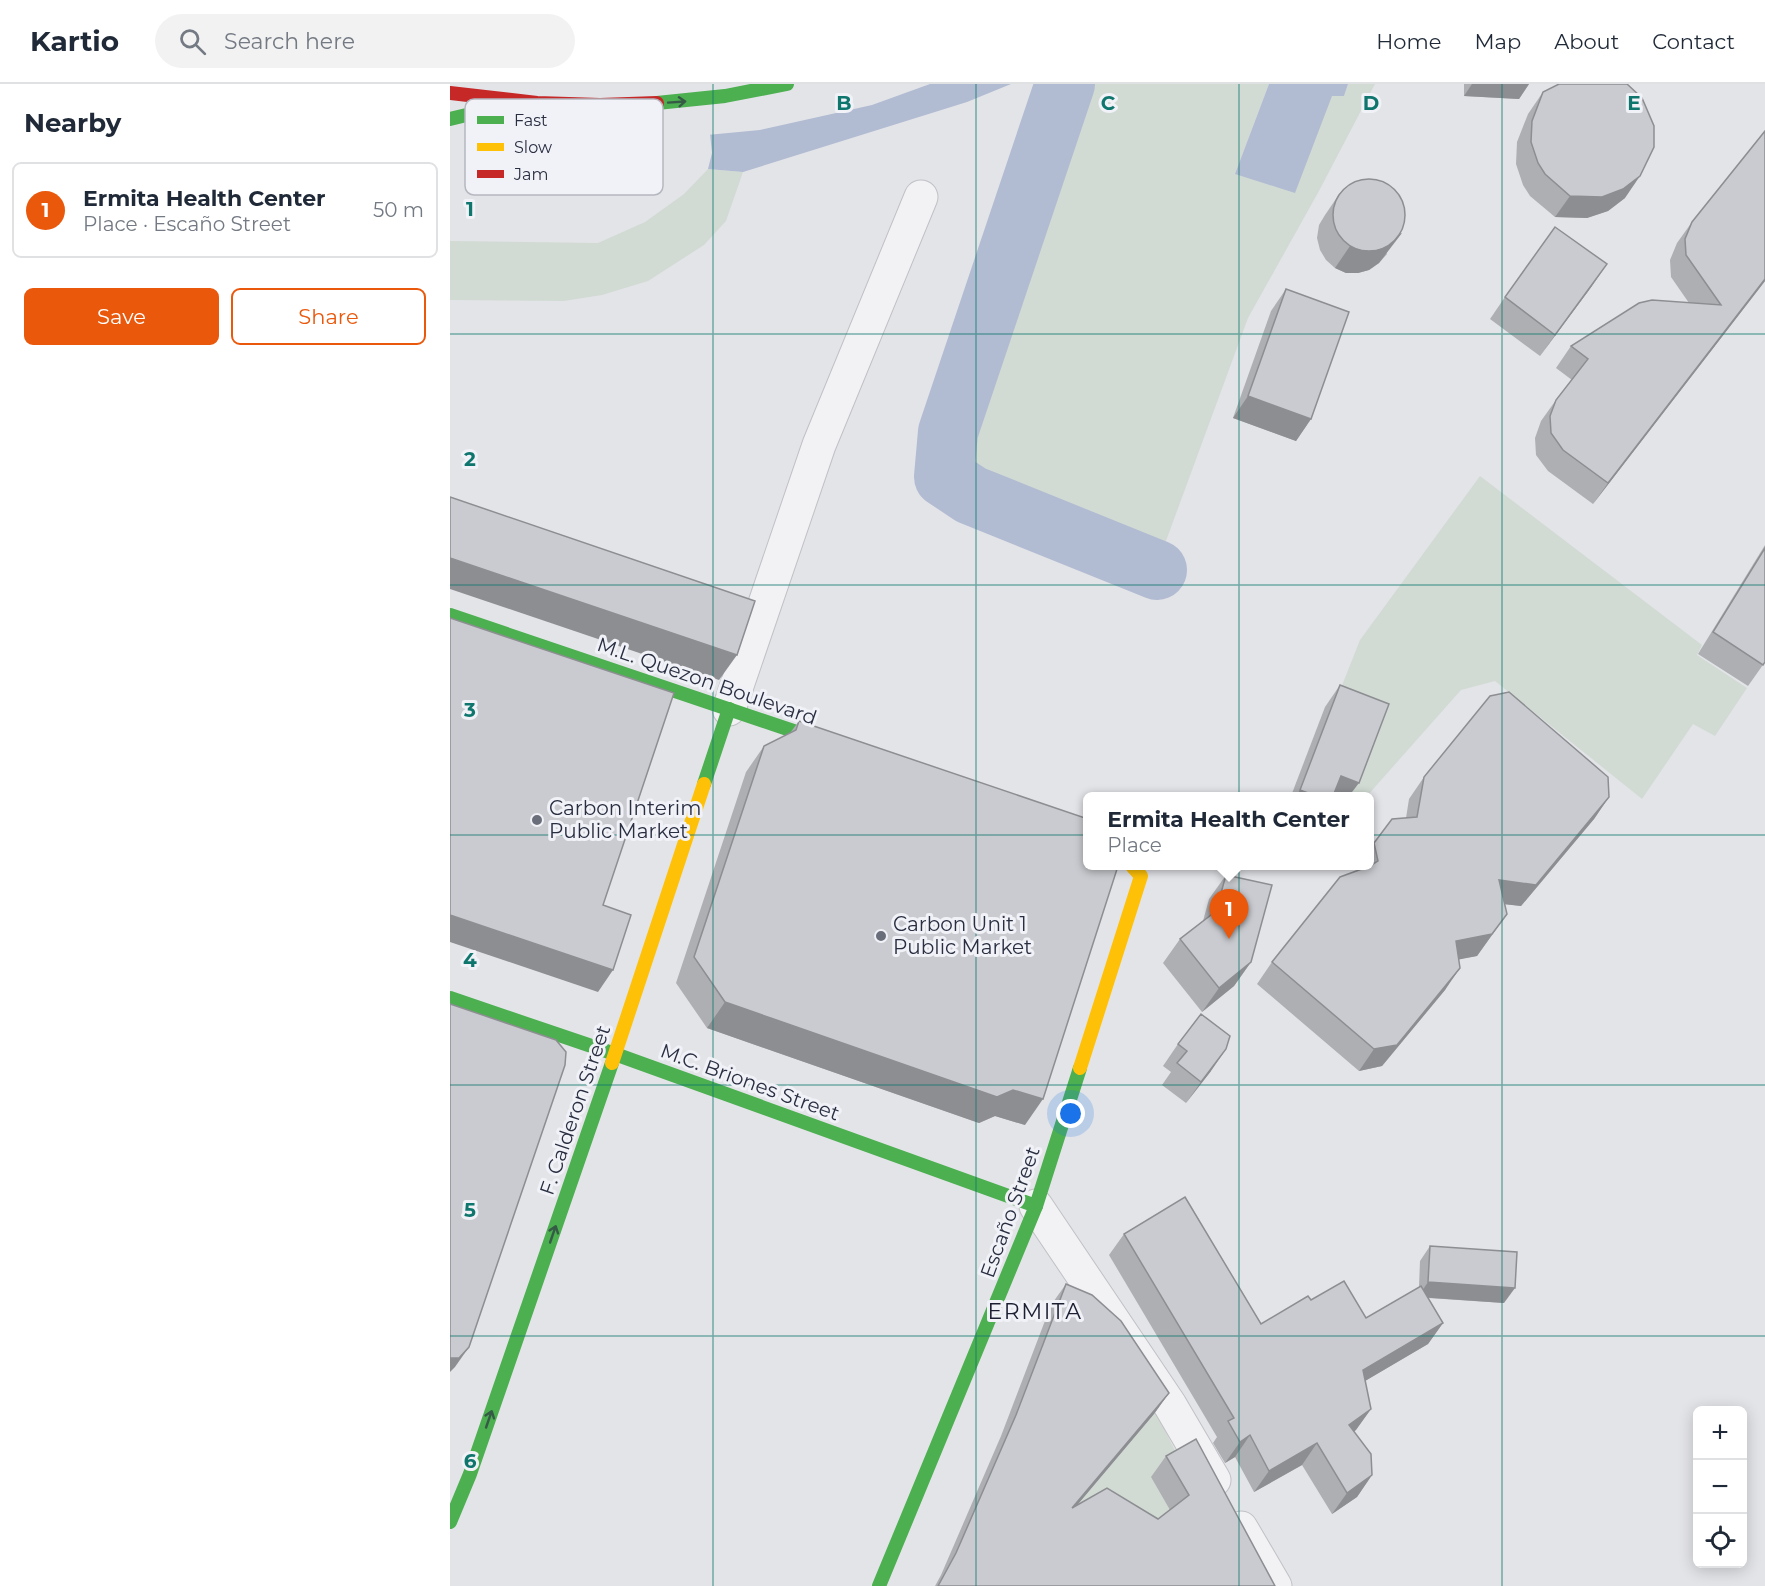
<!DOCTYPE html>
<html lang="en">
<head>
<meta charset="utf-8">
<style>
	:root { --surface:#fff; --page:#f2f2f3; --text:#1f2937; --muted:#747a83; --line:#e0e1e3; --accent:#ea580c }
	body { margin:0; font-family:Montserrat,sans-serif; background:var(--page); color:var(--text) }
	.controls { position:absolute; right:18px; bottom:18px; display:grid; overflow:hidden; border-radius:9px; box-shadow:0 3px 15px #0003 }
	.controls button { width:54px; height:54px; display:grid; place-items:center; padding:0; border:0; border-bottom:2px solid var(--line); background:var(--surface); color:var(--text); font:30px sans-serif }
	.you { position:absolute; left:621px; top:1030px; width:21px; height:21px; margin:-15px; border:4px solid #fff; border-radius:50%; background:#1a73e8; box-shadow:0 0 0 9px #1a73e833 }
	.badge { display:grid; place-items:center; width:39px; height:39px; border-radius:50%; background:var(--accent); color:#fff; font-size:20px; font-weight:700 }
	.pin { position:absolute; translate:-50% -50px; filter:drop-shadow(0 2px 3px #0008) }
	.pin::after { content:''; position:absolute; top:32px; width:21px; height:18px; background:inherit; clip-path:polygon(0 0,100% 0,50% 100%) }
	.popup { position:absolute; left:633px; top:708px; width:291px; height:78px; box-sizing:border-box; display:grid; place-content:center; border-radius:9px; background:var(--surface); filter:drop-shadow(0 2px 4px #0005); font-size:20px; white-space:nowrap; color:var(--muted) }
	.popup b { font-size:22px; color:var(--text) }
	.popup::after { content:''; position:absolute; left:50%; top:100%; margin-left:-12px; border:12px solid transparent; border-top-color:var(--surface) }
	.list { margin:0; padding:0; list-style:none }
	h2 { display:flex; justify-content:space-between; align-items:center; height:78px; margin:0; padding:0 24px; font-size:26px }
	h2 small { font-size:20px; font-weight:400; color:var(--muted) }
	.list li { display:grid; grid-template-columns:39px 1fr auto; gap:18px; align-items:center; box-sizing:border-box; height:96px; margin:0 12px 12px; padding:0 12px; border:2px solid var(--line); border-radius:9px }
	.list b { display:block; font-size:22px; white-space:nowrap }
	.list p { margin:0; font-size:20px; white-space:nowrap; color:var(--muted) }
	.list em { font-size:20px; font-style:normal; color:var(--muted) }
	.actions { display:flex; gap:12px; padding:18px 24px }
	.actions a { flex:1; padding:14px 0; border:2px solid var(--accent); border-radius:9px; text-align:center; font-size:21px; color:var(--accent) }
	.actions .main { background:var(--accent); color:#fff }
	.icon { flex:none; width:33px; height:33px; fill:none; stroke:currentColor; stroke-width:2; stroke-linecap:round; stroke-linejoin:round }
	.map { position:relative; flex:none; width:1315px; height:1502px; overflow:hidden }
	header { display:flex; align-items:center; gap:36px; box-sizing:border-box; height:84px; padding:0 30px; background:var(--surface); border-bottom:2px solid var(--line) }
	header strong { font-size:28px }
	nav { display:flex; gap:33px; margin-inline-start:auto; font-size:21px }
	.search { width:420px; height:54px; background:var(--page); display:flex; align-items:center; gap:15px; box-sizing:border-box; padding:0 21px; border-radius:33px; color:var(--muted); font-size:22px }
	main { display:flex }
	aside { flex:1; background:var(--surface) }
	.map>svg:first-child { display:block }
	.green { fill:#d1dbd3 }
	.water { fill:#b1bbd2 }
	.pier { fill:#e3e4e8 }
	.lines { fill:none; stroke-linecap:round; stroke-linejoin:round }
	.river { stroke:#b1bbd2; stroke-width:60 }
	.street-casing { stroke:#c0c1c5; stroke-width:35 }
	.street { stroke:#f2f2f5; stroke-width:33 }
	.fast { stroke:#4caf50; stroke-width:14 }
	.slow { stroke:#ffc107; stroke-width:14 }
	.jam { stroke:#c62828; stroke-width:14 }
	.wall { fill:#aeafb3 }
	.shaded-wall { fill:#8d8e92 }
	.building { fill:#cacbd0; stroke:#8d8e92; stroke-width:1.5 }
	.oneway { stroke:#355b46 }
	.grid { fill:none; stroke:#0f766e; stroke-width:1.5; stroke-opacity:0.55 }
	.poi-dot { fill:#6a6e7b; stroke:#f1f2f7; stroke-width:2 }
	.labels { text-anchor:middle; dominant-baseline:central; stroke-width:6; stroke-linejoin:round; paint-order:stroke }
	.street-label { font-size:20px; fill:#292e41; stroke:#f1f2f7 }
	.poi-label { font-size:20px; fill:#292e41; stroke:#f1f2f7; text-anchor:start }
	.quarter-label { font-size:22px; letter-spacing:1.5px; fill:#1c1f32; stroke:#f1f2f7 }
	.key { fill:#f1f2f7; stroke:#b5b7c0; stroke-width:1.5 }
	.key-label { font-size:16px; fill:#292e41 }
	.grid-label { font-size:20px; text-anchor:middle; font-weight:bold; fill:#0f766e; stroke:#f1f2f7; stroke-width:6; stroke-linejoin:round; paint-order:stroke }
</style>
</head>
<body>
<header>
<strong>Kartio</strong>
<div class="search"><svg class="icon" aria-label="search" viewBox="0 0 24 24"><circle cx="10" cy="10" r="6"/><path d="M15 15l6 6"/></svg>Search here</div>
<nav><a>Home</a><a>Map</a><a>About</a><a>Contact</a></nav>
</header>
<main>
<aside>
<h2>Nearby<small></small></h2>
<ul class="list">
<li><span class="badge">1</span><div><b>Ermita Health Center</b><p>Place · Escaño Street</p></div><em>50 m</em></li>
</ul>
<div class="actions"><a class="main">Save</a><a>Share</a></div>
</aside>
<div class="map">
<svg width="1315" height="1502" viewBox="0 0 1315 1502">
	<rect width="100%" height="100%" fill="#e3e4e8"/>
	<!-- green -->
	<g class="green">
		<polygon points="627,0 819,0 785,90 882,12 894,12 898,0 925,0 869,107 798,234 709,476 502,385"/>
		<polygon points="258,85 293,88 276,137 254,161 198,197 152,211 114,217 0,216 0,157 148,159 195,138 234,110"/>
		<polygon points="1030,392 1252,561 1247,571 1297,604 1265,652 1243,640 1192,715 1045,597 1011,606 917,712 901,712 929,645 883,624 910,556"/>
		<polygon points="706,1328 730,1377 724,1433 693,1456 629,1419"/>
	</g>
	<!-- water -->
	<g class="water">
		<polygon points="255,0 561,0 517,18 293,88 258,85 262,69"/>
		<polygon points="819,0 898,0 894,12 882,12 845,109 785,90"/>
	</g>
	<!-- pier -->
	<polygon class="pier" points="252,0 480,0 422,21 310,46 257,51"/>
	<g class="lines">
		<!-- river -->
		<polyline class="river" points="615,0 498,348 494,393 521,411 707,486"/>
		<defs>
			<g id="street">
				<polyline points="279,625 369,361 471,113"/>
				<polyline points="586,1122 720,1321 764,1396"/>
				<polyline points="791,1444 825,1502"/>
			</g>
		</defs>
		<!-- street casing -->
		<use href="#street" class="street-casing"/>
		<!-- street -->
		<use href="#street" class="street"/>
		<!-- fast -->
		<g class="fast">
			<polyline points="207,19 275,12 337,0"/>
			<polyline points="0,35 71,18"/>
			<polyline points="0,531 385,661"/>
			<polyline points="254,700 279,625"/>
			<polyline points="0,914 165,970 586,1122"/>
			<polyline points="0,1438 20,1390 162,979"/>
			<polyline points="429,1502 586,1122 630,984"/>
		</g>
		<!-- slow -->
		<g class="slow">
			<polyline points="162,979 254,700"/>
			<polyline points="630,984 691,792 682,782"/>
		</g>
		<!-- jam -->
		<polyline class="jam" points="0,9 87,19 150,21 207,19"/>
	</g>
	<!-- wall -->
	<g class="wall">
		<polygon points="1014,0 1079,0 1069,15 1014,12"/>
		<polygon points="1093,8 1175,114 1158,127 1137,134 1105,133 1080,112 1073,101 1066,80 1067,58 1078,30"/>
		<polygon points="1315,47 1315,197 1143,420 1098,387 1086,371 1085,354 1091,337 1106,316 1122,296 1106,284 1121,262 1239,219 1221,193 1220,176 1227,159 1242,138"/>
		<polygon points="890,109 937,170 929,179 919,186 908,189 896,189 885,184 876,176 870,166 867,154 869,141 875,131"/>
		<polygon points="1142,202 1090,272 1040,235 1055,213"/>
		<polygon points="836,205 861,335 846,357 783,334 821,227"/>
		<polygon points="1315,461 1315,578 1298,602 1248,570"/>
		<polygon points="890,601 899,712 841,712 875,623"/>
		<polygon points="349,637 575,1041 545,1032 529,1039 257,944 226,899 296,688 314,662 340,649"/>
		<polygon points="974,693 1159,713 1144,735 1071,822 1055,820 1042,851 1027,872 1009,875 995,906 932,982 909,987 807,900 822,878 910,785 909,782 920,782 920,764 924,759 956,734 959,715"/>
		<polygon points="776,791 801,878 784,902 752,928 713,879 730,855 753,837 759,815"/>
		<polygon points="728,960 761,987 736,1019 712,1001 721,988 713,982"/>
		<polygon points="674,1150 811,1240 861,1216 916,1234 969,1203 970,1177 980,1162 1054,1219 978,1214 993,1239 978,1260 915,1297 921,1325 904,1348 922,1391 907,1413 882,1430 852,1381 804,1408 785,1373 775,1379 763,1359 767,1353 659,1171"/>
		<polygon points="616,1200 719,1309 704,1330 628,1420 708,1435 720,1426 701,1393 716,1372 820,1494 825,1502 485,1502 491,1491 551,1352 601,1221"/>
	</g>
	<!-- shaded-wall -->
	<g class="shaded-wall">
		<polygon points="1022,0 1079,0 1069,15 1014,12"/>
		<polygon points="1190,92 1175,114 1158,127 1137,134 1105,133 1120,112"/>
		<polygon points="952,149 929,179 919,186 908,189 896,189 885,184 900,162"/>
		<polygon points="1157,180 1142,202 1090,272 1105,251"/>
		<polygon points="1315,195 1315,197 1143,420 1158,399"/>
		<polygon points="798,312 861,335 846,357 783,334"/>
		<polygon points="0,474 287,571 269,596 0,505"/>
		<polygon points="891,692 909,699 899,712 877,712"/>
		<polygon points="850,706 866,712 846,712"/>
		<polygon points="1159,713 1144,735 1071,822 1034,818 1049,796"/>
		<polygon points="1057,830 1027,872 991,879 1006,857"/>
		<polygon points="0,831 163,886 148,908 0,858"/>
		<polygon points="801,878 784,902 752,928 769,904"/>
		<polygon points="1010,884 995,906 932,982 909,987 924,965"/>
		<polygon points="275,918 563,1006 593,1015 575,1041 545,1032 529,1039 257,944"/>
		<polygon points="776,965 761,987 736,1019 751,998"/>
		<polygon points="978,1198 1065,1204 1054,1219 968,1213"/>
		<polygon points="993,1239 978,1260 898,1307 913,1286"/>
		<polygon points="19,1263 5,1283 0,1288 0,1274"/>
		<polygon points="719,1309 704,1330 607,1445 622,1424"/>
		<polygon points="921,1325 906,1346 884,1362 899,1341"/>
		<polygon points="800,1351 785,1373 775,1379 790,1358"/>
		<polygon points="867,1359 852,1381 804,1408 819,1387"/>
		<polygon points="922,1391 907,1413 882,1430 897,1409"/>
	</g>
	<!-- building -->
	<g class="building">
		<polygon points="1109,0 1177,0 1192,14 1204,42 1204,63 1190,92 1173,105 1152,113 1120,112 1095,90 1088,79 1081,58 1082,37 1093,8"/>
		<polygon points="1315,47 1315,195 1158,399 1113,366 1101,349 1100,332 1106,316 1138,275 1121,262 1189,219 1202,216 1271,221 1236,171 1235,155 1242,138"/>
		<circle cx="919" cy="131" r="36"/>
		<polygon points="1105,143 1157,180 1105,251 1055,213"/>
		<polygon points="836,205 899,228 861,335 798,312"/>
		<polygon points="0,413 305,517 287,571 0,474"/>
		<polygon points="1315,464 1315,578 1313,581 1263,548"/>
		<polygon points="0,534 224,609 153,821 181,831 163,886 0,831"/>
		<polygon points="890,601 939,620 909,699 891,692 883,712 866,712 850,706"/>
		<polygon points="1059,608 1158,693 1159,713 1086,801 1049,796 1057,830 1042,850 1006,857 1010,884 947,961 924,965 822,878 890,793 920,782 928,777 924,759 942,735 967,733 974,693 1040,612"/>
		<polygon points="349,637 638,735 638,782 668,782 593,1015 563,1006 547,1013 275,918 244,873 314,662 346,646"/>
		<polygon points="776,791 822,801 801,878 769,904 730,855 766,827"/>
		<polygon points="0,920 106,956 116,968 115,981 19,1263 9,1274 0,1274"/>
		<polygon points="751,930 780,952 776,965 751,998 727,979 737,967 728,960"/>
		<polygon points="735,1113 811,1240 858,1212 861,1216 894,1197 916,1234 971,1202 993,1239 913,1286 921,1325 899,1341 921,1370 922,1391 897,1409 867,1359 819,1387 800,1351 790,1358 778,1337 784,1334 674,1150"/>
		<polygon points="980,1162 1067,1168 1065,1204 978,1198"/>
		<polygon points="616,1200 642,1211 671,1237 719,1309 622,1424 657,1404 708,1435 739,1411 716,1372 746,1355 825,1502 488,1502 506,1469 566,1331"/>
	</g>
	<!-- one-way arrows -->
	<defs><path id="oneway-shaft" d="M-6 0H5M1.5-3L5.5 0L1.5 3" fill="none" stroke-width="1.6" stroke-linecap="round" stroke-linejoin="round" transform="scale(1.5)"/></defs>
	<g class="oneway">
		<use href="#oneway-shaft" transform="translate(227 18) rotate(-4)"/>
		<use href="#oneway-shaft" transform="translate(103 1150) rotate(-71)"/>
		<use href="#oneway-shaft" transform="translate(39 1335) rotate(-71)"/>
	</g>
	<!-- grid -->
	<path class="grid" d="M263,0V1502M526,0V1502M789,0V1502M1052,0V1502M0,250H1315M0,501H1315M0,751H1315M0,1001H1315M0,1252H1315"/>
	<!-- markers -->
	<g class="poi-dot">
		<circle cx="87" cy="736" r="6"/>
		<circle cx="431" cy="852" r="6"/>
	</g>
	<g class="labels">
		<!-- street labels -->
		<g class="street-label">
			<text transform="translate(257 597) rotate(19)">M.L. Quezon Boulevard</text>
			<text transform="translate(300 998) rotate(20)">M.C. Briones Street</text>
			<text transform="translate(125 1026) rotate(-71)">F. Calderon Street</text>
			<text transform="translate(560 1128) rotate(-70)">Escaño Street</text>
		</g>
		<!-- poi labels -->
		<g class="poi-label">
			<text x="99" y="724">Carbon Interim<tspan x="99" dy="23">Public Market</tspan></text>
			<text x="443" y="840">Carbon Unit 1<tspan x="443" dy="23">Public Market</tspan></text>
		</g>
		<!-- quarter labels -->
		<g class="quarter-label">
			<text x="585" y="1227">ERMITA</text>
		</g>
	</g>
	<!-- legend -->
	<rect x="15" y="15" width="198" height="96" rx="9" class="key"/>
	<rect x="27" y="32" width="27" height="8" fill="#4caf50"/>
	<rect x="27" y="59" width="27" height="8" fill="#ffc107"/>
	<rect x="27" y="86" width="27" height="8" fill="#c62828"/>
	<g class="key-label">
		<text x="64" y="42">Fast</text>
		<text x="64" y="69">Slow</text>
		<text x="64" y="96">Jam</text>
	</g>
	<g class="grid-label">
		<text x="394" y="26">B</text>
		<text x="658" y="26">C</text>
		<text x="921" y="26">D</text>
		<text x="1184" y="26">E</text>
		<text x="20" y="132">1</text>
		<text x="20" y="382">2</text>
		<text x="20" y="633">3</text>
		<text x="20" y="883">4</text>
		<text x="20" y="1133">5</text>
		<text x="20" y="1384">6</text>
	</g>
</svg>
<div class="controls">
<button>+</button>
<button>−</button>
<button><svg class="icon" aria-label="locate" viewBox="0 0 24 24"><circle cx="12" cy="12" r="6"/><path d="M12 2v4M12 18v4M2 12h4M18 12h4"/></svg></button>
</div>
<div class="you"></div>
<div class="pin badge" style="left:779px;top:855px">1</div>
<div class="popup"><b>Ermita Health Center</b>Place</div>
</div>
</main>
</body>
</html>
